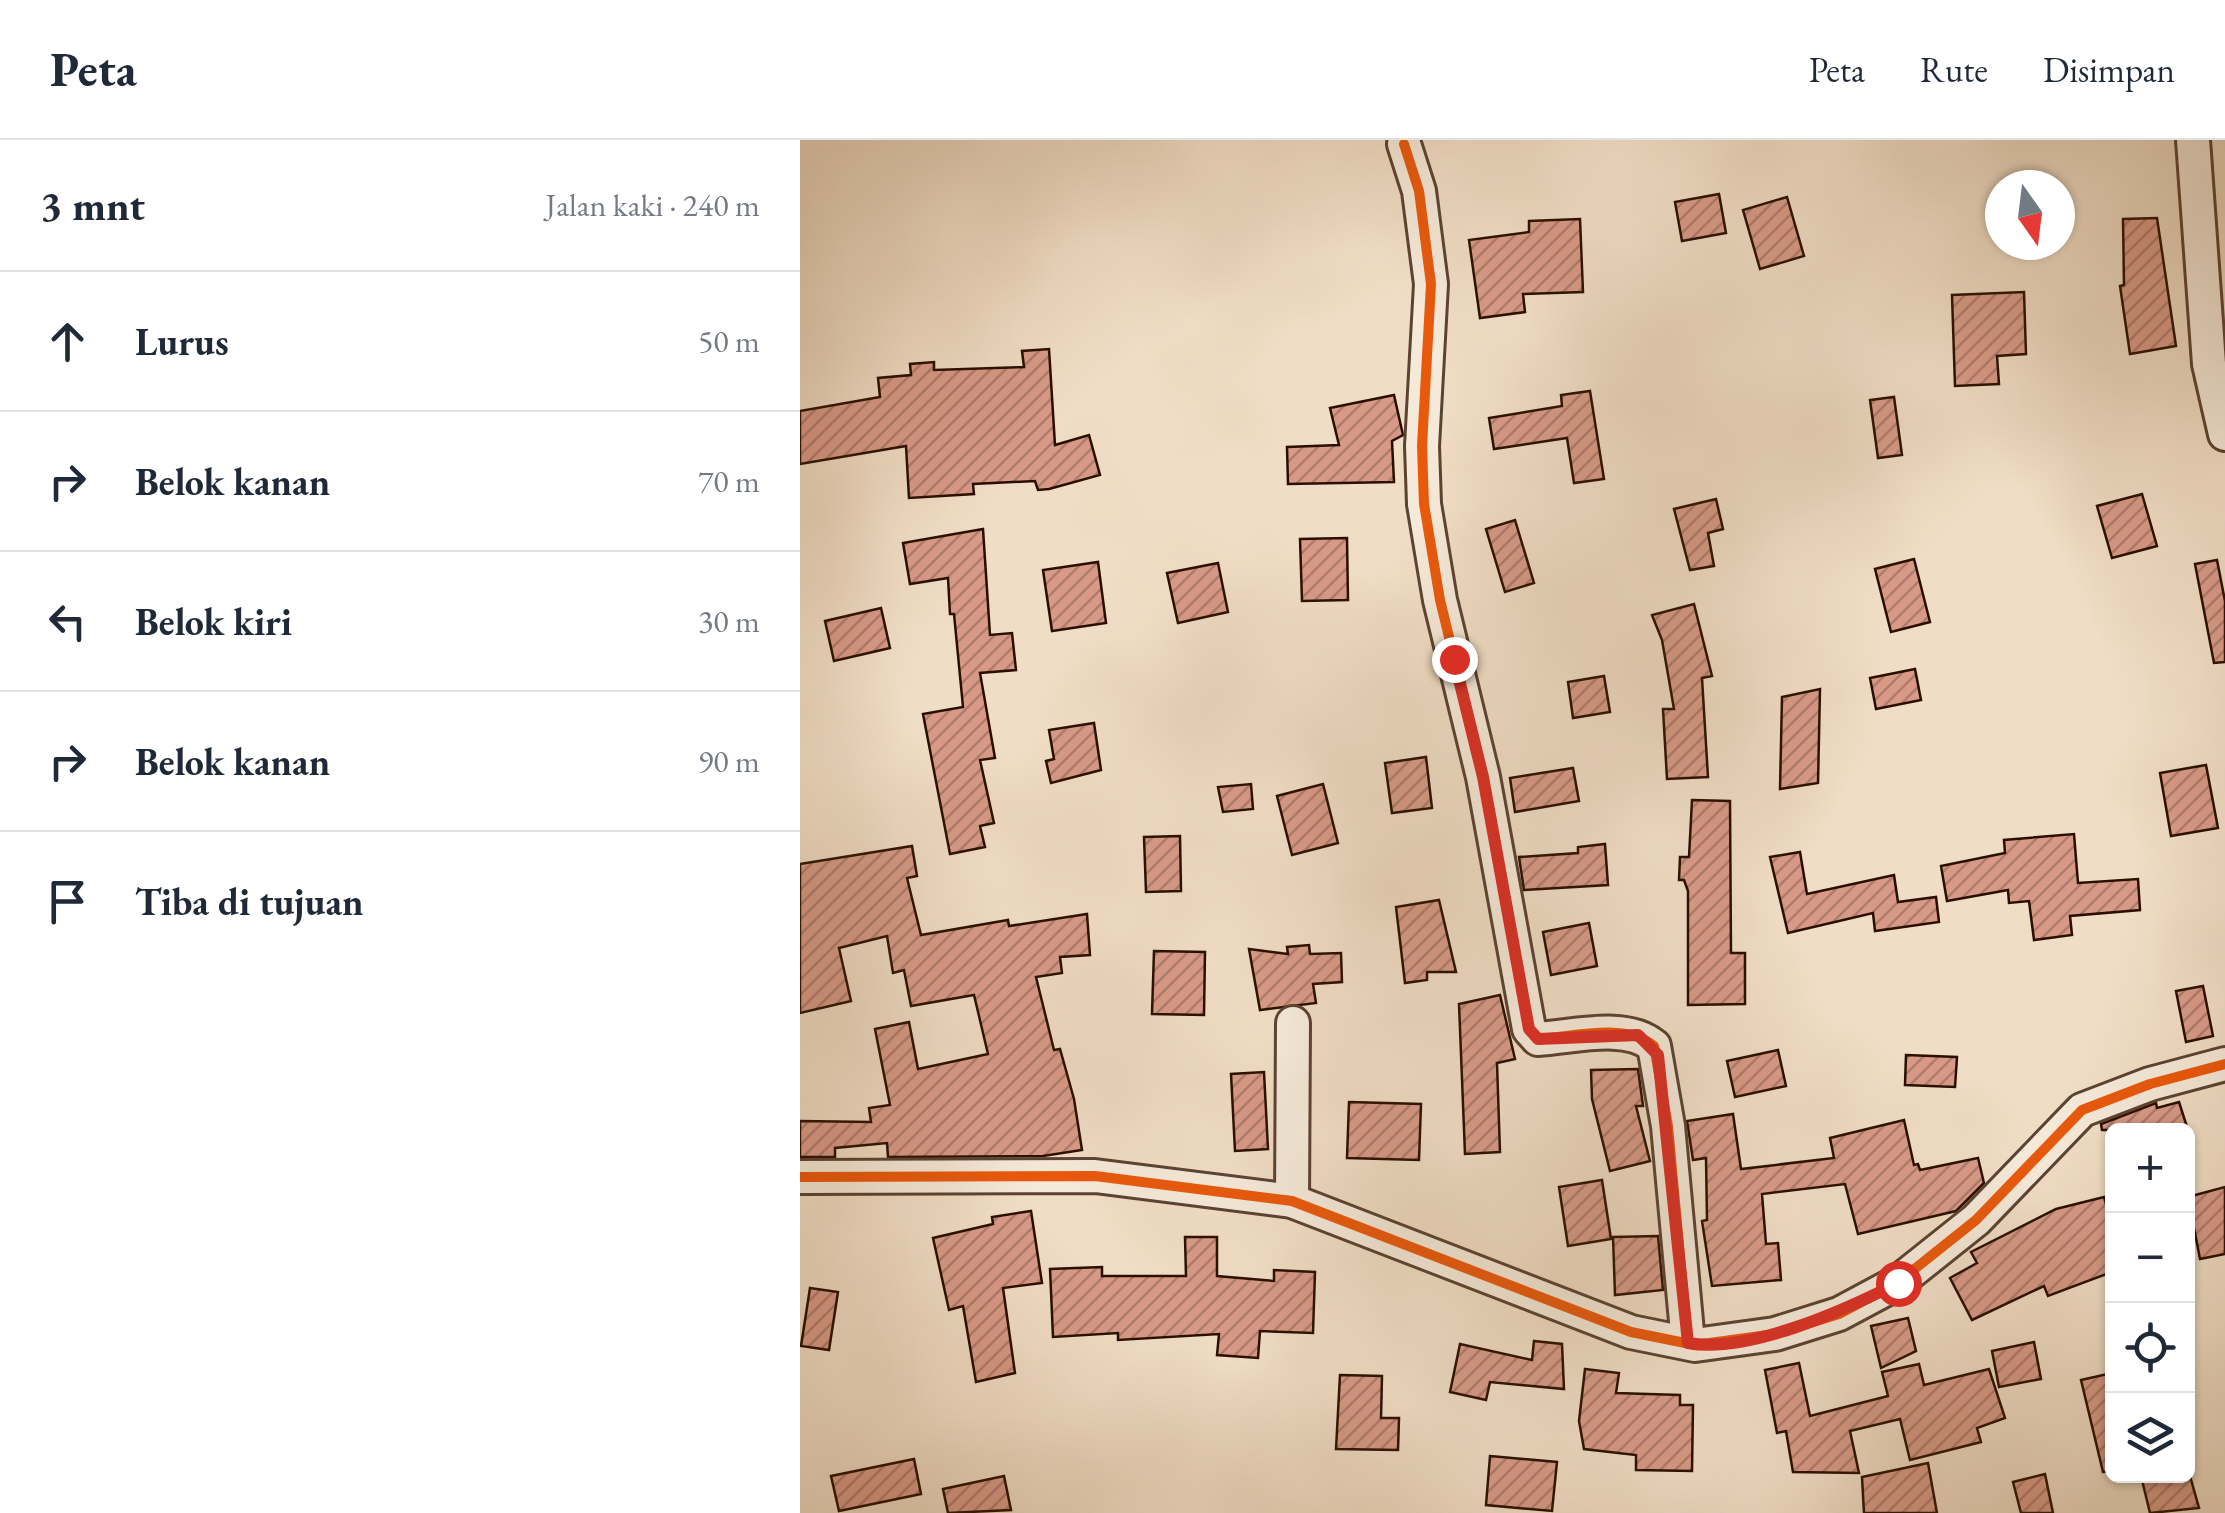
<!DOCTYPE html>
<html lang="id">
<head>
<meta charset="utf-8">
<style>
	:root { --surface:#fff; --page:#f6f6f7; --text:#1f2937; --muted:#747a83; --line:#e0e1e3 }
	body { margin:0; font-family:"EB Garamond",serif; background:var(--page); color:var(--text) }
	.controls { position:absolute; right:30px; bottom:30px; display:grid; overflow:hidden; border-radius:15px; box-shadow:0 2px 8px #0004 }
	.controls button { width:90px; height:90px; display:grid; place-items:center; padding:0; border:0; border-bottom:2px solid var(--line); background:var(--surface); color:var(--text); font:50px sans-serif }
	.compass { position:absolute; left:1185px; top:30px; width:90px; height:90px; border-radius:50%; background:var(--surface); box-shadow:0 2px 8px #0004; rotate:166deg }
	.stop { position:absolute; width:30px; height:30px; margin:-22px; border:8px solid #d93025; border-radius:50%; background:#fff }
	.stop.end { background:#d93025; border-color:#fff; box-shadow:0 2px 10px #0008 }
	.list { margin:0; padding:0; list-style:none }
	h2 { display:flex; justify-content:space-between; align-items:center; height:130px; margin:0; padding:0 40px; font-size:42px }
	h2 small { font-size:32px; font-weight:400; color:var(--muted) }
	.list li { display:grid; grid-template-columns:65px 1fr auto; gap:30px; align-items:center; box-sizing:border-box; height:140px; padding:0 40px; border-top:2px solid var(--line) }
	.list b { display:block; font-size:38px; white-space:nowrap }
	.list em { font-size:32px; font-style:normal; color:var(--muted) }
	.icon { flex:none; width:55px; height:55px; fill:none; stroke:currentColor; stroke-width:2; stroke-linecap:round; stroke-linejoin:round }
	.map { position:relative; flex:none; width:1425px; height:1373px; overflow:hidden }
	header { display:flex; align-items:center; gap:60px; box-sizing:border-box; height:140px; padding:0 50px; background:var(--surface); border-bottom:2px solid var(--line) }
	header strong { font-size:48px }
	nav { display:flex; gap:55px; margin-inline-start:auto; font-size:35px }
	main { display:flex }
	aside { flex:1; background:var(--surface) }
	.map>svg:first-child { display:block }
	.building { fill:url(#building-hatch); stroke:#2a0f00; stroke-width:2.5 }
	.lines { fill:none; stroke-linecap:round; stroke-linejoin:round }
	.street-casing { stroke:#5c4231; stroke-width:38 }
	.street { stroke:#f5e9d9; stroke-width:32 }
	.cycleway-casing { stroke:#f5e9d9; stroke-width:16 }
	.cycleway { stroke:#e8590c; stroke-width:10 }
	.route { stroke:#d93025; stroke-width:12 }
</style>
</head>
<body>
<header>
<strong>Peta</strong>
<nav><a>Peta</a><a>Rute</a><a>Disimpan</a></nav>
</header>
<main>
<aside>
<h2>3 mnt<small>Jalan kaki · 240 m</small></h2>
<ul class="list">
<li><svg class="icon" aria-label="ahead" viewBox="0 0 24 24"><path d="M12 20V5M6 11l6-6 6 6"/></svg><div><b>Lurus</b></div><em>50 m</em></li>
<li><svg class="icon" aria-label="right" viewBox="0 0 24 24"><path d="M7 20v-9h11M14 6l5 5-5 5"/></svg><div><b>Belok kanan</b></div><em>70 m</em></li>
<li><svg class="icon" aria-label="left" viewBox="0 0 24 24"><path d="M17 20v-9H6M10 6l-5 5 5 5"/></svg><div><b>Belok kiri</b></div><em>30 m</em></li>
<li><svg class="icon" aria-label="right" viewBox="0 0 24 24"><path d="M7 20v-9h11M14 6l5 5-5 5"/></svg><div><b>Belok kanan</b></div><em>90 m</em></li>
<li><svg class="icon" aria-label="arrive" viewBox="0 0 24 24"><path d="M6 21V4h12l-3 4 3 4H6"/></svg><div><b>Tiba di tujuan</b></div></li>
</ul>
</aside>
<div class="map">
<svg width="1425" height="1373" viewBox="0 0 1425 1373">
	<defs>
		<pattern id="building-hatch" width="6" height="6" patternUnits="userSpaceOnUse" patternTransform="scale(2.5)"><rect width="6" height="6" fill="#d89a87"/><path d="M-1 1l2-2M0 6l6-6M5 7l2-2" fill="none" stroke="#af7c6c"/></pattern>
	</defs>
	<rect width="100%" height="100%" fill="#f0ddc5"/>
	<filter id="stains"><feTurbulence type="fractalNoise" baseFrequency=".002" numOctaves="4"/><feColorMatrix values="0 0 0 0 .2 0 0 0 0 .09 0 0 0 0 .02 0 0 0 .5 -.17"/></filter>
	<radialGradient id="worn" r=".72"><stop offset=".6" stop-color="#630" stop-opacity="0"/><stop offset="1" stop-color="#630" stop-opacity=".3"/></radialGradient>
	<!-- building -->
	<g class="building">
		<polygon points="919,54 926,93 882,101 875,62"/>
		<polygon points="987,57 1004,116 960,129 943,70"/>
		<polygon points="1357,78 1376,206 1330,214 1320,146 1324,145 1323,79"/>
		<polygon points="780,79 783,152 723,154 725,172 680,178 669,100 729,92 729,81"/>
		<polygon points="1224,152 1226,214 1197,216 1199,244 1155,246 1152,155"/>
		<polygon points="249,209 255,305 289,295 300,335 249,349 238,350 235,341 173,344 174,354 109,358 106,306 0,324 0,271 80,257 78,238 111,235 110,224 134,222 134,230 224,227 222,211"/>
		<polygon points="790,251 804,339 774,343 767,298 694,309 689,278 762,266 761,255"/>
		<polygon points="594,255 603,295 592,301 594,342 488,344 487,307 539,305 530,268"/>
		<polygon points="1094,257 1102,315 1078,318 1070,260"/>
		<polygon points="1342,354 1357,406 1312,418 1297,366"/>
		<polygon points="916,359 923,389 908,393 914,426 890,430 874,369"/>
		<polygon points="715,380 734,443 705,452 686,389"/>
		<polygon points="183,389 190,495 212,493 216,530 180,533 195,618 180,620 194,683 180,686 185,707 150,714 123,574 163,567 154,474 150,474 148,438 110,444 103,403"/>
		<polygon points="547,398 548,460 502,461 500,399"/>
		<polygon points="1114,419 1130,482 1091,492 1075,429"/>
		<polygon points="1417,420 1425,461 1425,522 1414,523 1395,424"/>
		<polygon points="298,422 306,483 252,491 243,430"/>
		<polygon points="418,423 428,472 378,483 367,433"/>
		<polygon points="894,464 912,536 902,538 908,637 867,639 863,569 874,569 862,500 852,475"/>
		<polygon points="81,468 90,508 34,521 25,481"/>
		<polygon points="1115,529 1121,560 1076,569 1070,538"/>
		<polygon points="804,536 810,572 773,578 768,542"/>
		<polygon points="1020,549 1018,643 980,649 982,557"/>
		<polygon points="294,583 301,630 251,643 246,621 254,619 249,590"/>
		<polygon points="626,617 632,668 592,673 585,623"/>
		<polygon points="1406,625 1418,688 1371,696 1360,633"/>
		<polygon points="773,628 779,661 715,672 710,638"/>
		<polygon points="451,644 453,669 423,672 418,647"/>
		<polygon points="523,644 538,703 492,715 477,656"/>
		<polygon points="892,660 930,661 931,813 945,813 945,864 888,865 888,751 884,740 879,740 880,717 889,717"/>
		<polygon points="1274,694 1278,743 1338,739 1340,770 1270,776 1272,795 1234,800 1229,761 1209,763 1208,750 1147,761 1141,726 1205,713 1204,700"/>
		<polygon points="380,696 381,751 346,752 344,697"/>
		<polygon points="805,704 808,745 724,750 719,717 778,713 778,707"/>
		<polygon points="112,706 117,736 107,738 121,795 208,780 209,786 287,774 290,815 260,817 262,833 236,837 254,910 260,909 274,959 282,1010 243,1016 88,1017 87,1003 35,1008 35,1017 0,1017 0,981 71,982 69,968 90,965 75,889 109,882 118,929 188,914 174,855 111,866 104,830 93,833 87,796 39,808 51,861 0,873 0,724"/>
		<polygon points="1000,712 1007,754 1094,735 1098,762 1136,757 1139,782 1075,791 1073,773 988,793 970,717"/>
		<polygon points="639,760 656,832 627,832 627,840 605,843 596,767"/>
		<polygon points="789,783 797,826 751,835 743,792"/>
		<polygon points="509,805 510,814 541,813 542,842 513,844 516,863 460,870 449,809 488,814 487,807"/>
		<polygon points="354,811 405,812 404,875 352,874"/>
		<polygon points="1403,846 1413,896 1386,902 1376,851"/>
		<polygon points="700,855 715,919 697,923 700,1012 665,1014 659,864"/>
		<polygon points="978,910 986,946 935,957 927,921"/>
		<polygon points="1106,915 1157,917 1155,947 1105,945"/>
		<polygon points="838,929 843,966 836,966 850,1021 810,1031 792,959 791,930"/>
		<polygon points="464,932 468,1009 435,1011 431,934"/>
		<polygon points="549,962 621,964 619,1020 547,1018"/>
		<polygon points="1379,962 1388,990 1302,990 1301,984 1356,963 1357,968"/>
		<polygon points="933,974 941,1029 1034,1018 1030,998 1104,980 1114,1025 1118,1024 1120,1030 1178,1018 1184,1043 1156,1071 1058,1094 1045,1044 962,1054 966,1104 978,1103 981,1140 912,1146 902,1081 907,1080 906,1018 893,1020 887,981"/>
		<polygon points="802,1040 811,1099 768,1106 759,1047"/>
		<polygon points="1425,1047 1425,1114 1400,1119 1388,1057"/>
		<polygon points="1304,1057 1308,1071 1312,1070 1312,1132 1248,1156 1244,1146 1172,1180 1150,1138 1177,1123 1171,1112 1256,1069"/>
		<polygon points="231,1071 242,1143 203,1148 215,1233 176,1242 163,1166 149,1170 133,1098 193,1084 192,1077"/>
		<polygon points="858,1096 863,1150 815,1155 813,1097"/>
		<polygon points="385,1097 417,1097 417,1136 474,1141 474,1130 515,1132 513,1193 460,1191 458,1218 417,1215 419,1194 318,1200 318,1193 253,1197 250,1129 302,1127 302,1136 386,1136"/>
		<polygon points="10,1148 38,1152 29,1210 1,1206"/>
		<polygon points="1108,1178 1116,1211 1081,1228 1071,1186"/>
		<polygon points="734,1201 762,1204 764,1249 690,1242 686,1260 650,1252 660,1204 732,1220"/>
		<polygon points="1234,1202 1241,1239 1199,1247 1192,1211"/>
		<polygon points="999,1223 1010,1276 1088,1256 1082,1232 1119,1224 1124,1245 1189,1229 1205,1278 1177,1288 1181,1302 1110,1320 1100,1279 1050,1291 1059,1333 993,1332 986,1291 977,1293 965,1230"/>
		<polygon points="785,1229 819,1233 816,1253 880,1255 880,1265 893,1265 892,1331 836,1330 836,1315 784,1309 779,1281"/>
		<polygon points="1312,1233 1312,1331 1303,1332 1281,1240"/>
		<polygon points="540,1235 582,1236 581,1278 599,1278 598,1310 536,1309"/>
		<polygon points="690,1316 757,1322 752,1371 686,1365"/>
		<polygon points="114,1319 121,1354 39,1371 31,1336"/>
		<polygon points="1128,1323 1137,1373 1064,1373 1062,1337"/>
		<polygon points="1245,1334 1253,1373 1221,1373 1213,1342"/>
		<polygon points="204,1336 211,1370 148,1373 143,1349"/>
		<polygon points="1341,1336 1390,1336 1399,1368 1350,1373"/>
	</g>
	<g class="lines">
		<defs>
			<g id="street">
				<polyline points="1393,0 1409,224 1425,294"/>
				<path d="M604,4L619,51L631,144L622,306L624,364L640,460L683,637L729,889L738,899C773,897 826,882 854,906L868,986L888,1203"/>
				<polyline points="0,1037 295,1036 492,1061 831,1192 895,1205 975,1194 1039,1174 1097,1143 1176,1080 1282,970 1350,944 1425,924"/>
				<polyline points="492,1061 493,883"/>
			</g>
		</defs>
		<!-- street casing -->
		<use href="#street" class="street-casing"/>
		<!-- street -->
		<use href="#street" class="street"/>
		<defs>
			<g id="cycleway">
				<path d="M604,4L619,51L631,144L622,306L624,364L640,460L683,637L729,889L738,899C773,897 826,882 854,906L868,986L888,1203"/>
				<polyline points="0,1037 295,1036 492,1061 831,1192 895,1205 975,1194 1039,1174 1097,1143 1176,1080 1282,970 1350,944 1425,924"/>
			</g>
		</defs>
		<!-- cycleway casing -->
		<use href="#cycleway" class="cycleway-casing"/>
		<!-- cycleway -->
		<use href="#cycleway" class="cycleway"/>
	</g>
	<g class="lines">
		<!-- route -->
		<path class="route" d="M654,519L683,637L729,889L738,899L838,895L858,915L888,1203C948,1214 1045,1170 1098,1143"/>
	</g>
	<rect width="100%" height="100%" filter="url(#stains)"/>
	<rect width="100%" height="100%" fill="url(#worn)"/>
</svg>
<div class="controls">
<button>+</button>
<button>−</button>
<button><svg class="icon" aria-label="locate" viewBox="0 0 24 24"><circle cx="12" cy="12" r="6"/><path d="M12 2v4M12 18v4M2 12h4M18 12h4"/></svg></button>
<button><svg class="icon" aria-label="layers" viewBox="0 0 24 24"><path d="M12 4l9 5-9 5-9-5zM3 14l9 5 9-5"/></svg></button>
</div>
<svg class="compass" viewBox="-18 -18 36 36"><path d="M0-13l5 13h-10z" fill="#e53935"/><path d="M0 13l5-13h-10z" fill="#747a83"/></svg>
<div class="stop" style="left:1098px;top:1143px"></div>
<div class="stop end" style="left:654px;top:519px"></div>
</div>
</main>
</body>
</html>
